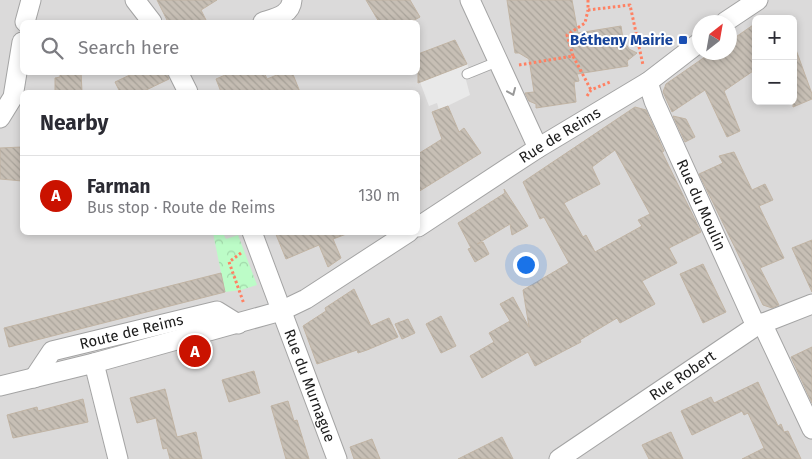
<!DOCTYPE html>
<html lang="en">
<head>
<meta charset="utf-8">
<style>
	:root { --surface:#fff; --page:#f2f2f3; --text:#2b2b33; --muted:#7c7c81; --line:#e1e1e2; --accent:#ca1200 }
	body { margin:0; font-family:"Fira Sans",sans-serif; background:var(--page); color:var(--text) }
	.controls { position:absolute; right:15px; top:15px; display:grid; overflow:hidden; border-radius:8px; box-shadow:0 2px 8px #0003 }
	.controls button { width:45px; height:45px; display:grid; place-items:center; padding:0; border:0; border-bottom:1px solid var(--line); background:var(--surface); color:var(--text); font:25px sans-serif }
	.compass { position:absolute; left:692px; top:15px; width:45px; height:45px; border-radius:50%; background:var(--surface); box-shadow:0 2px 8px #0003; rotate:31deg }
	.you { position:absolute; left:525px; top:264px; width:18px; height:18px; margin:-12px; border:4px solid #fff; border-radius:50%; background:#1a73e8; box-shadow:0 0 0 8px #1a73e833 }
	.badge { display:grid; place-items:center; width:32px; height:32px; border-radius:50%; background:var(--accent); color:#fff; font-size:16px; font-weight:700 }
	.pin { position:absolute; translate:-50% -50%; border:2px solid #fff; box-shadow:0 1px 5px #0006 }
	.list { margin:0; padding:0; list-style:none }
	h2 { display:flex; justify-content:space-between; align-items:center; height:65px; margin:0; padding:0 20px; font-size:21px }
	h2 small { font-size:16px; font-weight:400; color:var(--muted) }
	.list li { display:grid; grid-template-columns:32px 1fr auto; gap:15px; align-items:center; box-sizing:border-box; height:80px; padding:0 20px; border-top:1px solid var(--line) }
	.list b { display:block; font-size:19px; white-space:nowrap }
	.list p { margin:0; font-size:16px; white-space:nowrap; color:var(--muted) }
	.list em { font-size:16px; font-style:normal; color:var(--muted) }
	.icon { flex:none; width:28px; height:28px; fill:none; stroke:currentColor; stroke-width:2; stroke-linecap:round; stroke-linejoin:round }
	.map { position:relative; flex:none; width:812px; height:459px; overflow:hidden }
	.search { position:absolute; background:var(--surface); box-shadow:0 2px 8px #0003; left:20px; top:20px; width:400px; height:55px; display:flex; align-items:center; gap:12px; box-sizing:border-box; padding:0 18px; border-radius:8px; color:var(--muted); font-size:19px }
	.panel { position:absolute; background:var(--surface); box-shadow:0 2px 8px #0003; left:20px; top:90px; width:400px; height:145px; border-radius:8px }
	.map>svg:first-child { display:block }
	.residential { fill:#dbdada; fill-rule:evenodd }
	.park { fill:url(#park-crowns) }
	.parking { fill:#e9e9e9 }
	.building { fill:url(#building-back-hatch); stroke:#c1b4a4; fill-rule:evenodd }
	.lines { fill:none; stroke-linecap:round; stroke-linejoin:round }
	.lane-casing { stroke:#a4a4a4; stroke-width:11 }
	.street-casing { stroke:#a4a4a4; stroke-width:21 }
	.path { stroke:#ff8163; stroke-width:3; stroke-dasharray:2.5 2.5; stroke-linecap:butt }
	.lane { stroke:#fff; stroke-width:9 }
	.street { stroke:#fff; stroke-width:19 }
	.oneway { stroke:#999 }
	.transit-dot { fill:#1a4fb4; stroke:#fff; stroke-width:2 }
	.labels { text-anchor:middle; dominant-baseline:central; stroke-width:4; stroke-linejoin:round; paint-order:stroke }
	.transit-label { font-size:15px; font-weight:bold; fill:#164399; stroke:#fff; text-anchor:end }
	.street-label { font-size:15px; fill:#1d1d1d; stroke:#fff }
</style>
</head>
<body>
<div class="map">
<svg width="812" height="459" viewBox="0 0 812 459">
	<defs>
		<pattern id="park-crowns" width="20" height="18" patternUnits="userSpaceOnUse" patternTransform="scale(1.25)"><rect width="20" height="18" fill="#bcfcc7"/><path d="M2 6a3 3 0 1 1 6 0M12 15a3 3 0 1 1 6 0" fill="none" stroke="#a1d8aa"/></pattern>
		<pattern id="building-back-hatch" width="6" height="6" patternUnits="userSpaceOnUse" patternTransform="scale(1.25)"><rect width="6" height="6" fill="#c7bfb5"/><path d="M-1 5l2 2M0 0l6 6M5-1l2 2" fill="none" stroke="#aaa49b"/></pattern>
	</defs>
	<rect width="100%" height="100%" fill="#efece2"/>
	<!-- residential -->
	<path class="residential" d="M0,0H812V459H0ZM756,19H793V101H756ZM22,22H418V72H22ZM700,22H730V52H700ZM22,92H418V232H22Z"/>
	<!-- park -->
	<polygon class="park" points="213,233 223,233 226,239 238,235 257,285 241,290 225,292"/>
	<!-- parking -->
	<polygon class="parking" points="467,64 473,78 466,80 470,95 439,110 437,103 429,106 420,82"/>
	<!-- building -->
	<g class="building">
		<polygon points="157,0 217,0 201,10 207,22 168,22"/>
		<polygon points="366,0 410,0 420,17 411,22 379,22"/>
		<polygon points="507,0 572,0 578,33 621,26 623,39 629,49 637,53 627,61 628,66 577,74 579,81 574,82 576,102 536,108 536,104 529,101 525,93 534,92 529,59 519,53 515,53"/>
		<polygon points="756,23 756,69 724,91 740,131 727,137 705,90 672,112 663,92 666,84 712,52 730,52 730,41"/>
		<polygon points="455,40 467,64 418,83 418,54"/>
		<polygon points="793,47 795,47 812,94 812,99 793,107"/>
		<polygon points="60,72 81,72 82,92 55,92 55,78 60,77"/>
		<polygon points="167,72 169,79 142,92 120,92 115,82 134,73"/>
		<polygon points="232,72 264,72 267,79 284,72 292,72 300,92 221,92 216,79"/>
		<polygon points="448,106 459,132 464,128 481,153 418,192 418,154 442,139 432,112"/>
		<path d="M635,107L646,110L664,151L662,152L701,232L669,248L677,263L642,281L655,304L620,323L617,318L580,340L581,342L535,366L528,352L482,378L470,356L494,342L489,333L510,321L500,304L513,297L529,327L523,290L569,263L544,217L540,219L523,182ZM615,150L650,214L638,220L642,226L595,252L586,235L583,237L564,203L600,184L592,167Z"/>
		<polygon points="673,116 686,119 695,137 685,142"/>
		<polygon points="22,147 22,181 0,179 0,148"/>
		<polygon points="734,152 752,190 765,184 773,200 759,206 784,258 760,268 779,305 772,308 763,305 699,174 723,163 719,156"/>
		<polygon points="504,189 528,226 512,235 510,224 477,244 483,242 489,254 475,262 468,249 471,248 458,223 505,193"/>
		<polygon points="275,232 349,232 349,233 333,239 341,258 328,267 319,245 286,259"/>
		<polygon points="812,240 812,292 792,248"/>
		<polygon points="703,264 726,312 703,323 680,274"/>
		<polygon points="221,273 225,292 9,347 4,328"/>
		<polygon points="354,289 371,326 389,318 398,337 367,350 358,353 357,350 317,364 303,326 326,311 325,308"/>
		<polygon points="441,316 456,346 441,353 426,324"/>
		<polygon points="408,319 415,333 402,339 395,324"/>
		<polygon points="812,347 812,403 791,357"/>
		<polygon points="254,371 260,393 229,402 222,380"/>
		<polygon points="758,382 778,426 781,424 784,432 788,431 801,459 742,459 764,448 748,413 744,415 742,411 692,435 681,411 711,397 714,403"/>
		<polygon points="165,389 177,437 196,432 202,459 170,459 167,448 163,449 156,418 137,423 130,398"/>
		<polygon points="83,399 88,422 13,438 7,415 37,407 38,411"/>
		<polygon points="288,401 294,421 297,420 309,459 286,459 271,406"/>
		<polygon points="671,432 683,459 649,459 642,445"/>
		<polygon points="502,437 513,459 458,459"/>
		<polygon points="372,439 380,459 354,459 350,447"/>
	</g>
	<g class="lines">
		<defs>
			<polyline id="lane" points="467,74 499,61"/>
			<g id="street">
				<polyline points="135,0 152,22"/>
				<polyline points="470,0 538,148"/>
				<polyline points="25,22 31,0"/>
				<path d="M263,22C275,18 291,15 292,0"/>
				<polyline points="725,22 758,0"/>
				<polyline points="178,72 188,92"/>
				<path id="s1" d="M648,82L654,101L756,326"/>
				<polyline points="0,118 13,97 22,42"/>
				<path id="s2" d="M418,227L538,148L648,82L700,42"/>
				<path id="s3" d="M252,232L337,459"/>
				<polyline points="762,323 812,429"/>
				<polyline points="94,363 118,459"/>
				<path id="s4" d="M34,378L52,351L217,311L238,324"/>
				<polyline points="0,386 94,363 281,311 306,299 409,232"/>
				<path id="s5" d="M559,459L756,326L812,304"/>
			</g>
		</defs>
		<!-- lane casing -->
		<use href="#lane" class="lane-casing"/>
		<!-- street casing -->
		<use href="#street" class="street-casing"/>
		<!-- path -->
		<g class="path">
			<polyline points="588,0 588,10 630,5 643,65"/>
			<polyline points="573,56 567,35 585,23 588,10"/>
			<polyline points="519,65 573,56 591,90"/>
			<polyline points="587,96 591,90 610,82"/>
			<polyline points="241,253 229,262 244,304"/>
		</g>
		<!-- lane -->
		<use href="#lane" class="lane"/>
		<!-- street -->
		<use href="#street" class="street"/>
	</g>
	<!-- one-way arrows -->
	<defs><path id="oneway-chevron" d="M-2-3.5L2.5 0L-2 3.5" fill="none" stroke-width="1.6" stroke-linecap="round" stroke-linejoin="round" transform="scale(1.25)"/></defs>
	<use class="oneway" href="#oneway-chevron" transform="translate(512 92) rotate(67)"/>
	<!-- markers -->
	<rect class="transit-dot" x="678" y="35" width="10" height="10" rx="2.5"/>
	<g class="labels">
		<!-- transit labels -->
		<g class="transit-label">
			<text x="673" y="40">Bétheny Mairie</text>
		</g>
		<!-- street labels -->
		<g class="street-label">
			<text stroke="none"><textPath href="#s2" startOffset="169">Rue de Reims</textPath></text>
			<text stroke="none"><textPath href="#s1" startOffset="134">Rue du Moulin</textPath></text>
			<text stroke="none"><textPath href="#s4" startOffset="114">Route de Reims</textPath></text>
			<text stroke="none"><textPath href="#s5" startOffset="149">Rue Robert</textPath></text>
			<text stroke="none"><textPath href="#s3" startOffset="164">Rue du Murnague</textPath></text>
		</g>
	</g>
</svg>
<div class="controls">
<button>+</button>
<button>−</button>
</div>
<svg class="compass" viewBox="-18 -18 36 36"><path d="M0-13l5 13h-10z" fill="#e53935"/><path d="M0 13l5-13h-10z" fill="#7c7c81"/></svg>
<div class="you"></div>
<div class="pin badge" style="left:195px;top:351px">A</div>
<div class="search"><svg class="icon" aria-label="search" viewBox="0 0 24 24"><circle cx="10" cy="10" r="6"/><path d="M15 15l6 6"/></svg>Search here</div>
<section class="panel">
<h2>Nearby<small></small></h2>
<ul class="list">
<li><span class="badge">A</span><div><b>Farman</b><p>Bus stop · Route de Reims</p></div><em>130 m</em></li>
</ul>
</section>
</div>
</body>
</html>
